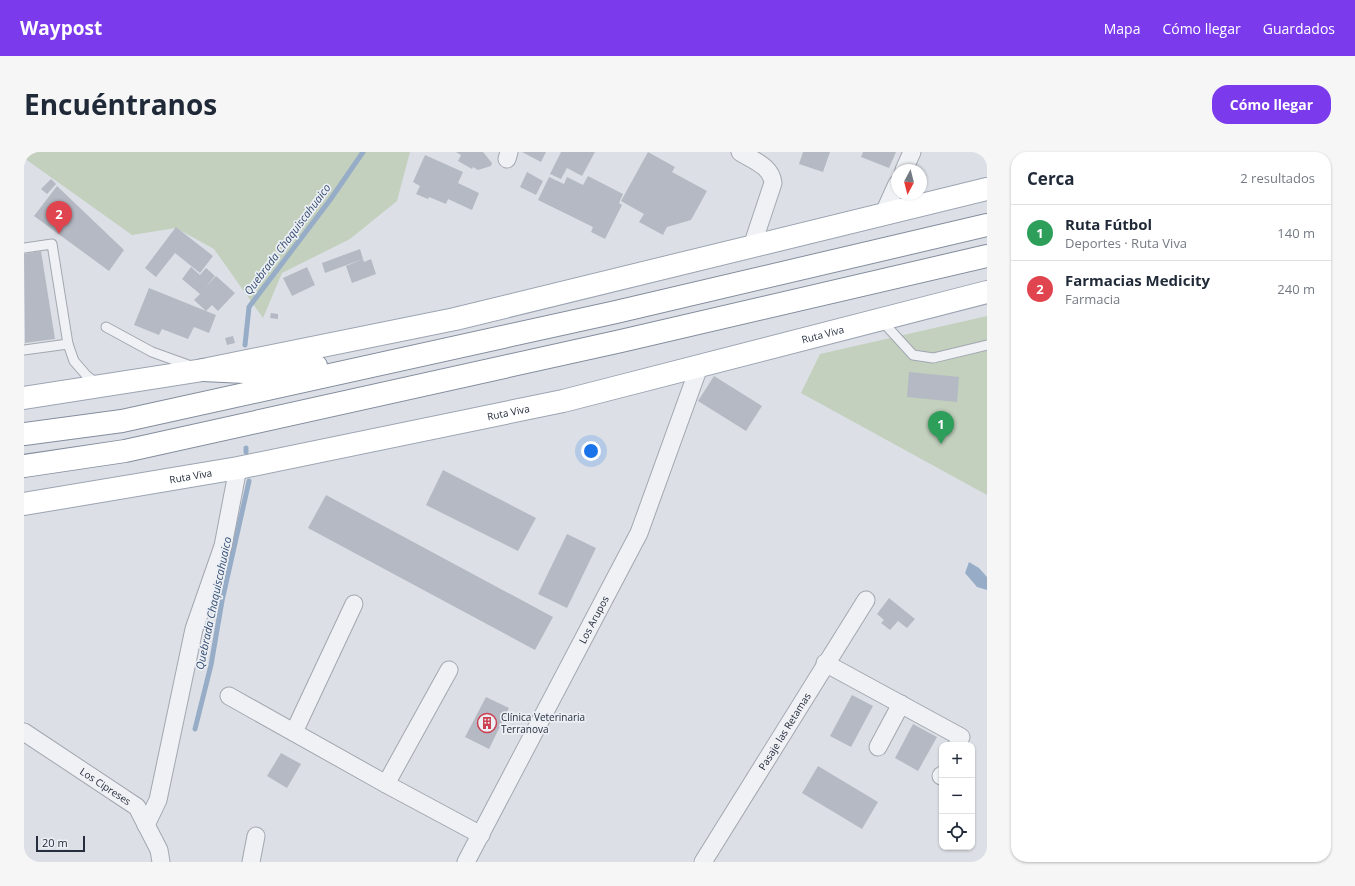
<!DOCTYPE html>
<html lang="es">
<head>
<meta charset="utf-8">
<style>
	:root { --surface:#fff; --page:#f6f6f7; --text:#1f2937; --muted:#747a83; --line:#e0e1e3; --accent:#7c3aed }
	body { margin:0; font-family:"Open Sans",sans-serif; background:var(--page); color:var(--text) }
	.controls { position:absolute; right:12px; bottom:12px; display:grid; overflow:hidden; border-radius:8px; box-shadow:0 1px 3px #0004 }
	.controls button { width:36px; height:36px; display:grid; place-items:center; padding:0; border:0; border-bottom:1px solid var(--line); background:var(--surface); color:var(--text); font:20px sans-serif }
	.compass { position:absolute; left:867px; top:12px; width:36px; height:36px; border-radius:50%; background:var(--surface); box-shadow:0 1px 3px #0004; rotate:187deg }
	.scale { position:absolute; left:12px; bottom:10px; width:49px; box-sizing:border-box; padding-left:4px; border:2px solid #262e3d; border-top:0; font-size:11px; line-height:14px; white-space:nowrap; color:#262e3d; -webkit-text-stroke:3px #eceff4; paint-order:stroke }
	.you { position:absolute; left:567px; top:299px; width:14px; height:14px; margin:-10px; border:3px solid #fff; border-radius:50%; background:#1a73e8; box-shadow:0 0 0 6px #1a73e833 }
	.badge { display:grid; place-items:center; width:26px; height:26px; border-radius:50%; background:var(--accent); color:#fff; font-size:13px; font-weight:700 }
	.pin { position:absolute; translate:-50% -33px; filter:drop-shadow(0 1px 2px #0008) }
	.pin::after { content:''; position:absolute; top:21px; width:14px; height:12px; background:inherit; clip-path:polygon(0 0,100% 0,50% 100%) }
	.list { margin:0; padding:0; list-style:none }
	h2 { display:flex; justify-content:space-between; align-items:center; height:52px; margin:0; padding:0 16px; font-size:17px }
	h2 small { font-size:13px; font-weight:400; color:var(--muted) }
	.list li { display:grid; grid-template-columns:26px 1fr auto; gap:12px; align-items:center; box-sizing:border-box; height:56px; padding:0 16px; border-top:1px solid var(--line) }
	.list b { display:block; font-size:15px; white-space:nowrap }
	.list p { margin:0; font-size:13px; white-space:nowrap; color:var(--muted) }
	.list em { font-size:13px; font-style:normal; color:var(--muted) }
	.icon { flex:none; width:22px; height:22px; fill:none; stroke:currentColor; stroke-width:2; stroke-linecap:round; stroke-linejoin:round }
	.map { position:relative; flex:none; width:963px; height:710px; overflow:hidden; border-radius:16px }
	header { display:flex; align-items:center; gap:24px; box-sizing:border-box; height:56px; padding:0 20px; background:var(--accent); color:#fff }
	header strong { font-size:19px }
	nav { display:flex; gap:22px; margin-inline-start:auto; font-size:14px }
	.intro { display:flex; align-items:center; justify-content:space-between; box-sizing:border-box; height:96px; padding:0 24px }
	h1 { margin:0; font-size:28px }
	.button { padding:10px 18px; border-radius:16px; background:var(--accent); color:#fff; font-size:14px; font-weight:700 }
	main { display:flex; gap:24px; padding:0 24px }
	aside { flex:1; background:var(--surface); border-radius:16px; box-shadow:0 1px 3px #0004 }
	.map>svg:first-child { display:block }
	.green { fill:#c2d0bd }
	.water { fill:#97adc7 }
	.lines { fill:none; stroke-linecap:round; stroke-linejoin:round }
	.stream { stroke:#97adc7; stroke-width:5 }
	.building { fill:#b4b9c3 }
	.lane-casing { stroke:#a2a7b0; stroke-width:11 }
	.street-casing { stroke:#a2a7b0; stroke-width:19 }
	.primary-casing { stroke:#9ca4b2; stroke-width:24 }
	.highway-casing { stroke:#848d9d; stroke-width:24 }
	.lane { stroke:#eff1f5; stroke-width:9 }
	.street { stroke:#eff1f5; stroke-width:17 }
	.primary { stroke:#fff; stroke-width:22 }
	.highway { stroke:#fff; stroke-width:22 }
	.labels { text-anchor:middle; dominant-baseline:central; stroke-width:3.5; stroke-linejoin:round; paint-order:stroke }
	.street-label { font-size:10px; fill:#262e3d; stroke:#eceff4 }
	.poi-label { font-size:10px; fill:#262e3d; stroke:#eceff4; text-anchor:start }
	.water-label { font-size:11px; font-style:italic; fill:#314b70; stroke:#eceff4 }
</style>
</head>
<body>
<header>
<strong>Waypost</strong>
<nav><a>Mapa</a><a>Cómo llegar</a><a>Guardados</a></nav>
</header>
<div class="intro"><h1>Encuéntranos</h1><a class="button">Cómo llegar</a></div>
<main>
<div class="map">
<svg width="963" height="710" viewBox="0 0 963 710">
	<rect width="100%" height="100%" fill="#dce0e6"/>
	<!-- green -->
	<g class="green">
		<polygon points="0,0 386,0 373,49 326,87 258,121 239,166 190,97 152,76 108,83 0,6"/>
		<polygon points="963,164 963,343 777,241 796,202"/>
	</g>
	<!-- water -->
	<polygon class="water" points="945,410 955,416 963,425 963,438 953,435 941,421"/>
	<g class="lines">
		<!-- stream -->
		<g class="stream">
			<polyline points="221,193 225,155 306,48 339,0"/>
			<polyline points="222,296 222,300"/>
			<polyline points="171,577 187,513 198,449 225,329"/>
		</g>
	</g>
	<!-- building -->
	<g class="building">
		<polygon points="432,0 459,0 468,11 467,14 454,18 449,15 448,17 434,9 437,3"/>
		<polygon points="498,0 522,0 517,10"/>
		<polygon points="537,0 571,0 558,24 543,16 537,27 526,22"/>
		<polygon points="624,0 651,15 648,20 683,39 667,68 643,75 639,83 615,70 620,62 597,49"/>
		<polygon points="779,0 806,0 799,20 775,12"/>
		<polygon points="839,0 872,0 865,16 837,5"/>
		<polygon points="401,3 439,20 434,31 455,41 448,58 424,47 422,52 405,45 404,47 392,42 396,34 389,30"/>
		<polygon points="503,20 519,29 512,43 496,35"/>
		<polygon points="564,24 599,42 595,51 598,53 581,87 567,80 569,75 514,48 525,25 540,32 543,25 559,33"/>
		<polygon points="27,27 32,32 23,42 17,37"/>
		<polygon points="33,34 100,98 85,119 10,64"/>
		<polygon points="152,75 189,104 176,121 151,101 132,125 121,116"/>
		<polygon points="336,97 339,107 301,121 298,111"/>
		<polygon points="17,99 31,187 1,191 0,102"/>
		<polygon points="339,107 340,110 347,107 352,122 328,131 322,114"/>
		<polygon points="167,115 176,123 182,116 191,124 181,136 192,124 211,141 194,159 188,153 182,159 170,148 176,142 158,127"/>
		<polygon points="283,115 291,133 268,144 259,126"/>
		<polygon points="125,136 192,163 185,181 170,175 164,187 138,177 135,183 110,173"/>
		<polygon points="247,161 254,162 254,167 246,166"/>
		<polygon points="209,184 211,191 203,193 201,186"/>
		<polygon points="885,220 935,225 933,250 883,245"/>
		<polygon points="690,224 738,254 722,279 674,249"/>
		<polygon points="419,318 512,366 494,399 402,353"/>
		<polygon points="302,343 529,465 511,498 284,376"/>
		<polygon points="543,382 572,396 543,456 514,442"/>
		<polygon points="865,446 891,467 883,476 874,469 866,478 857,471 860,468 853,462"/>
		<polygon points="828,543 849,554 827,595 806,584"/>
		<polygon points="462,545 485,556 465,597 441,585"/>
		<polygon points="889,572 913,585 894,619 871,606"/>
		<polygon points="257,601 277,612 263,636 243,624"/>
		<polygon points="794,614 854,650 838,677 778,641"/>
	</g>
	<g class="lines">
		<defs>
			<g id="lane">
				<polyline points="0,96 28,92 44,192 50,209 63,224 74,232"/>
				<polyline points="858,169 889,203 909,206 963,193"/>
				<polyline points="82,175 128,200 167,214"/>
				<polyline points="0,198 44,192"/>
			</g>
			<g id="street">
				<path d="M716,0C730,9 747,14 749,31L728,94"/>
				<polyline points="483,7 485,0"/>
				<polyline points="880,18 888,0"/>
				<polyline points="859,63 873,32"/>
				<polyline points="801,511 937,585 933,593"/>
				<polyline points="205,544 362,632 457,683"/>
				<path id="s1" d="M0,580L113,655L135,698L137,710"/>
				<polyline points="270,580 330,452"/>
				<polyline points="854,595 877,552"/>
				<polyline points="917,624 918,623"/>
				<polyline points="362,632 425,518"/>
				<polyline points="122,673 134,648 170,477 199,394 214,316"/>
				<polyline points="227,710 232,684"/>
				<path id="s2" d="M442,710L615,381L675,215"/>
				<path id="s3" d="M679,710L842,448"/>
			</g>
			<g id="primary">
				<polyline points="0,246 179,218 431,167 963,37"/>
				<path id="s4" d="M0,352L214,316L539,249L963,140"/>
			</g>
			<g id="highway">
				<polyline points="179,218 221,220 292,214"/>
				<polyline points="0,282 98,269 592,160 963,73"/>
				<polyline points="0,314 101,299 597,189 963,104"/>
			</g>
		</defs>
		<!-- lane casing -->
		<use href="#lane" class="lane-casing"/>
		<!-- street casing -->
		<use href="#street" class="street-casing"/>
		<!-- primary casing -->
		<use href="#primary" class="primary-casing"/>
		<!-- highway casing -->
		<use href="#highway" class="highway-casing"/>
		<!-- lane -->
		<use href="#lane" class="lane"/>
		<!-- street -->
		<use href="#street" class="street"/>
		<!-- primary -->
		<use href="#primary" class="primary"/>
		<!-- highway -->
		<use href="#highway" class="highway"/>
	</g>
	<!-- icons -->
	<defs>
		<symbol id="building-ring" viewBox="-11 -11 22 22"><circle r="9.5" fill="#eceff4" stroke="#cc4052" stroke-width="1.5"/><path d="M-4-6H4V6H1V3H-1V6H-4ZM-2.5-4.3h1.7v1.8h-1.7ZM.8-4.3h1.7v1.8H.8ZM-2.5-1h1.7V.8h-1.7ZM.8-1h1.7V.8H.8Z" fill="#cc4052"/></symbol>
	</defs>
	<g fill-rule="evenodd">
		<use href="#building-ring" x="452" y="560" width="22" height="22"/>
	</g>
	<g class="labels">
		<!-- street labels -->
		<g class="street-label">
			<text stroke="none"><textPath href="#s4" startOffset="817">Ruta Viva</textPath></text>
			<text stroke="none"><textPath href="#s4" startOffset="493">Ruta Viva</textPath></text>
			<text stroke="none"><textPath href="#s4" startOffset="169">Ruta Viva</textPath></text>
			<text stroke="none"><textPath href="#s2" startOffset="274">Los Arupos</textPath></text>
			<text stroke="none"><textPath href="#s3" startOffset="154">Pasaje las Retamas</textPath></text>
			<text stroke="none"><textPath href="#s1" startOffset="98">Los Cipreses</textPath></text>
		</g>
		<!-- poi labels -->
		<g class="poi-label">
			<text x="477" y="565">Clínica Veterinaria<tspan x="477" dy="12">Terranova</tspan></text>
		</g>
		<!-- water labels -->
		<g class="water-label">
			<text transform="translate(263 87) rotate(-53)">Quebrada Chaquiscahuaico</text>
			<text transform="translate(189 451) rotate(-78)">Quebrada Chaquiscahuaico</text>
		</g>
	</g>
</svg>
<div class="controls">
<button>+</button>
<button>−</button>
<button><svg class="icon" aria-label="locate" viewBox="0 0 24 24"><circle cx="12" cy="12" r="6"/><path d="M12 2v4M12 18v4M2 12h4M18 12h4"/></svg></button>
</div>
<svg class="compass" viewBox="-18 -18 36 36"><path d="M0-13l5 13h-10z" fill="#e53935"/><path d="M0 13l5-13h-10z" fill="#747a83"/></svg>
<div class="scale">20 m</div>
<div class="you"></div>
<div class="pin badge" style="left:917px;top:292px;background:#2e9e5b">1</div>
<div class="pin badge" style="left:35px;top:82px;background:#e0444e">2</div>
</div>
<aside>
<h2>Cerca<small>2 resultados</small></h2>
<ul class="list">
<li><span class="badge" style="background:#2e9e5b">1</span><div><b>Ruta Fútbol</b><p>Deportes · Ruta Viva</p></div><em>140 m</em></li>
<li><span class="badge" style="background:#e0444e">2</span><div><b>Farmacias Medicity</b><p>Farmacia</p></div><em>240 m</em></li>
</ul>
</aside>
</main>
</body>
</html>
